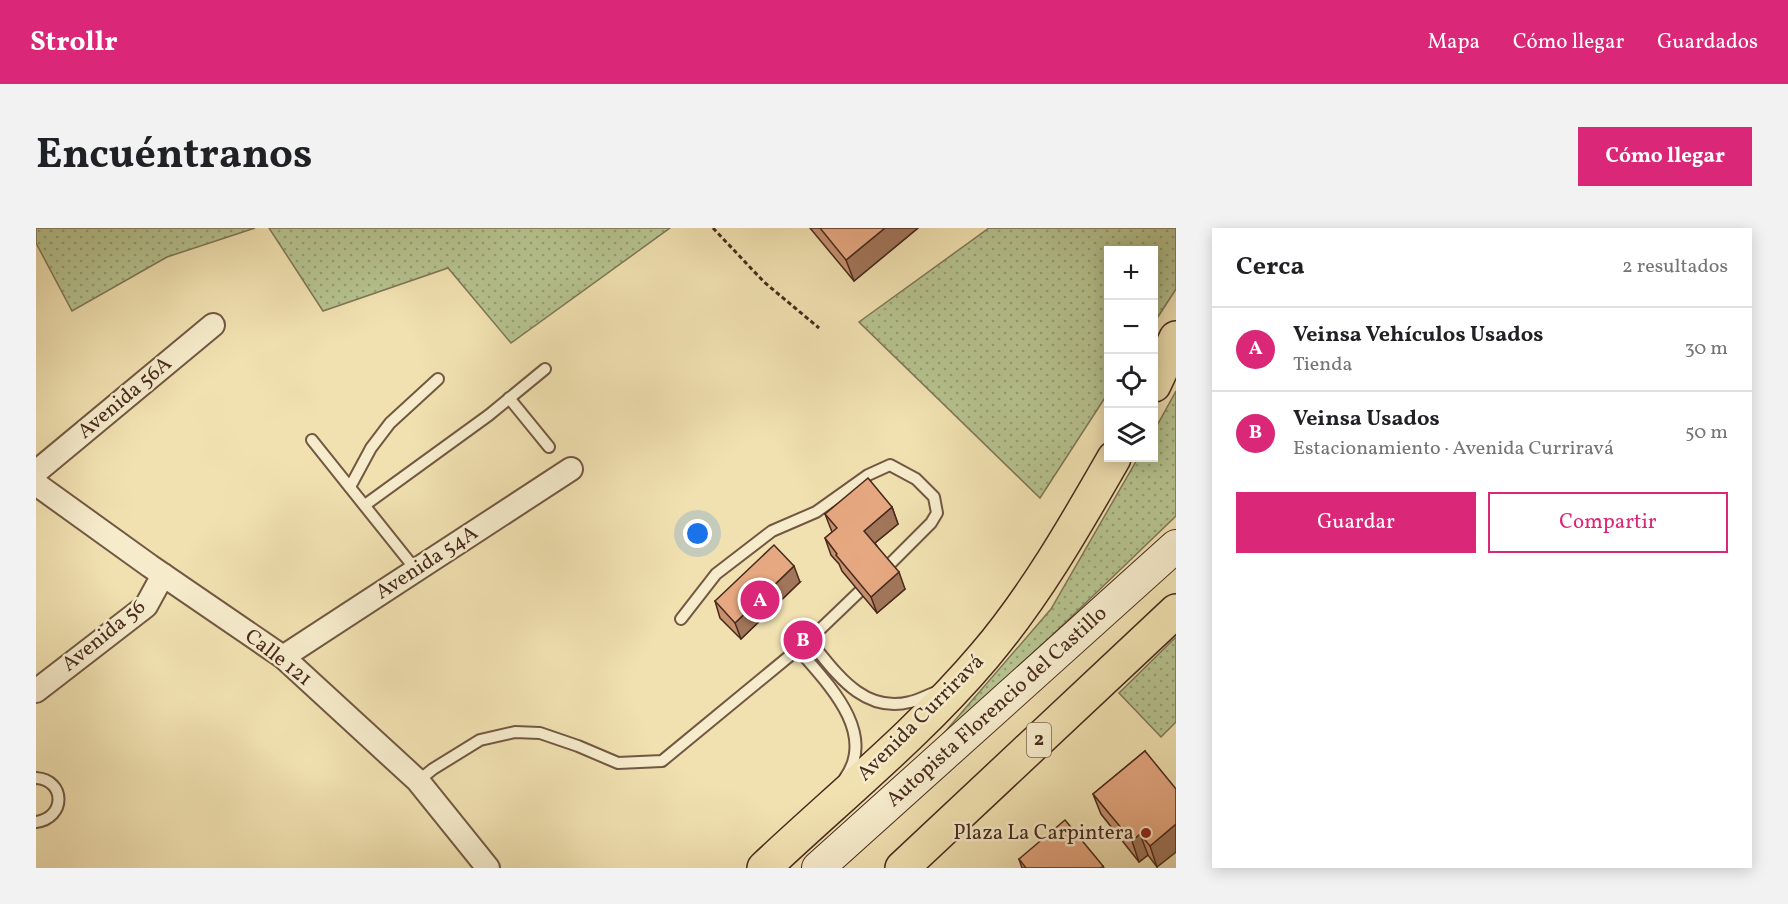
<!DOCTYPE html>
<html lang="es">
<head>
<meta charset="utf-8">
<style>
	:root { --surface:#fff; --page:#f2f2f2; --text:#202124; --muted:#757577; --line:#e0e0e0; --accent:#db2777 }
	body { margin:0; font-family:Vollkorn,serif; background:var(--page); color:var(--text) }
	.controls { position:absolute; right:18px; top:18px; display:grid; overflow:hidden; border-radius:0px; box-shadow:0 3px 15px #0003 }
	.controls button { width:54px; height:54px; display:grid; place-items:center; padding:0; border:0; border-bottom:2px solid var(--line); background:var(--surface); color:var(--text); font:30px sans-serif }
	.you { position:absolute; left:662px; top:306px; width:21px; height:21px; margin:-15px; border:4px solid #fff; border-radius:50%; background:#1a73e8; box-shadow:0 0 0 9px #1a73e833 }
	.badge { display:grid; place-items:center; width:39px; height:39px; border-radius:50%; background:var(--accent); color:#fff; font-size:20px; font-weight:700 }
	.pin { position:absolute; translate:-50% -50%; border:3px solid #fff; box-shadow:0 2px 6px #0006 }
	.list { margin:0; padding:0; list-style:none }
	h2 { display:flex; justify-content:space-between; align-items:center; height:78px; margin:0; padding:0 24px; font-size:26px }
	h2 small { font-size:20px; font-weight:400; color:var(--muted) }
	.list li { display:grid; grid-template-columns:39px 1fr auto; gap:18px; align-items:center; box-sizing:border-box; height:84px; padding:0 24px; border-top:2px solid var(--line) }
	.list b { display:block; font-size:22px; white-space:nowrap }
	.list p { margin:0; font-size:20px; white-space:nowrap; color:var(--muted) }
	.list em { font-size:20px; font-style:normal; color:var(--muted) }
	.actions { display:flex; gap:12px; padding:18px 24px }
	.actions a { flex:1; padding:14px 0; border:2px solid var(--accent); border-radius:0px; text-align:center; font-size:21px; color:var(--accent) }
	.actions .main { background:var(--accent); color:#fff }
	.icon { flex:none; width:33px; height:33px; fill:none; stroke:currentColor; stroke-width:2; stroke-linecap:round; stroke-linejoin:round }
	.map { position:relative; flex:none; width:1140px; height:640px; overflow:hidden; border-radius:0px }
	header { display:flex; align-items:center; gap:36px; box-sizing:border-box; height:84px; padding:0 30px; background:var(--accent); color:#fff }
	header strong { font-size:28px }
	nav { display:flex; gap:33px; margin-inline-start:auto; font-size:21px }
	.intro { display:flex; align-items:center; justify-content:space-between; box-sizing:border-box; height:144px; padding:0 36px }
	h1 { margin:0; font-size:42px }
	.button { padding:15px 27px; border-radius:0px; background:var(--accent); color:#fff; font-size:21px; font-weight:700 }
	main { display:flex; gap:36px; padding:0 36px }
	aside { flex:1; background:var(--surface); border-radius:0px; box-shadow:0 3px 15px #0003 }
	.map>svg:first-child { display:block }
	.grass { fill:url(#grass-dots); stroke:#7f7656; stroke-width:1.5 }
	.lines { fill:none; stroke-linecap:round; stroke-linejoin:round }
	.lane-casing { stroke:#725843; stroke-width:14 }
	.street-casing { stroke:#725843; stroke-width:26 }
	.secondary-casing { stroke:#482a1e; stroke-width:34 }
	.highway-casing { stroke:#482a1e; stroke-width:36 }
	.path { stroke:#482a1e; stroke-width:3; stroke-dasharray:4.5 3; stroke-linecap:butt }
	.lane { stroke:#f6eccc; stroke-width:10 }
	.street { stroke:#f6eccc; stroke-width:22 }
	.secondary { stroke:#f6eccc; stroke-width:32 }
	.highway { stroke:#f1e1b1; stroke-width:33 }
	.wall { fill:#c6906f; stroke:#482a1e; stroke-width:1.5 }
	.shaded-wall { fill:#a1765a; stroke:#482a1e; stroke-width:1.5 }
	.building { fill:#e6a881; stroke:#482a1e; stroke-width:1.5 }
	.poi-dot { fill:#8f2418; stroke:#f6eccc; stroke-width:2 }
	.labels { text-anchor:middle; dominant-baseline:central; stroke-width:5; stroke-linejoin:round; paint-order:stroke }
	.shield { fill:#f6eccc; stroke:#7c6452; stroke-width:1.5 }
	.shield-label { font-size:20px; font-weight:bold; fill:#482a1e }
	.street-label { font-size:21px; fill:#482a1e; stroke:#f6eccc }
	.poi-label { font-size:21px; fill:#482a1e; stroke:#f6eccc; text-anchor:end }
</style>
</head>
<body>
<header>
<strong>Strollr</strong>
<nav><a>Mapa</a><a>Cómo llegar</a><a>Guardados</a></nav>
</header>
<div class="intro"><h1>Encuéntranos</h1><a class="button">Cómo llegar</a></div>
<main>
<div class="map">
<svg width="1140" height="640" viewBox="0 0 1140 640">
	<defs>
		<pattern id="grass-dots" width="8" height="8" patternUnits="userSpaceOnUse" patternTransform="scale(1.5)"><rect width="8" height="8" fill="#b6c38f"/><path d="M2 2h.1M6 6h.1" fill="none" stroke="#969f74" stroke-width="1.8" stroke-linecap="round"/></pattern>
	</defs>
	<rect width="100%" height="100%" fill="#f1e1b1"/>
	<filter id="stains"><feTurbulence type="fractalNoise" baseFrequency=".00333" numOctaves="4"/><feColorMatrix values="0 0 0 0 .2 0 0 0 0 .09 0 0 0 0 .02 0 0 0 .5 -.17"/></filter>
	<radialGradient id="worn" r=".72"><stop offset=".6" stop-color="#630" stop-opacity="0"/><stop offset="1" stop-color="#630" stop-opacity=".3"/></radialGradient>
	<!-- grass -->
	<g class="grass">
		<polygon points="0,0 219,0 131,29 36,83 0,15"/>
		<polygon points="233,0 634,0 475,115 412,40 287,83"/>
		<polygon points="953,0 1140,0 1140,61 1118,95 1118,22 1072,22 1072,165 1004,270 823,94"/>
		<polygon points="1140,163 1140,288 876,542 1015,381 1102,230 1118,230 1118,203"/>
		<polygon points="1140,409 1140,494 1125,509 1083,465"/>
	</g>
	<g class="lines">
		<defs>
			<g id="lane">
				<polyline points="473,170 513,219"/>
				<polyline points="276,212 380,342"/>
				<polyline points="314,259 335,220 354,195 402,151"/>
				<polyline points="329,277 453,187 509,141"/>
				<polyline points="645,391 680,346 736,303 780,284 832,247 854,237 880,251 898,269 901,285 895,295 851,339"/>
				<path d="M773,412C799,443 826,486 874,474C883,472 892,467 900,464"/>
				<path d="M762,421C790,454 842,504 809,550"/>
				<path d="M0,550C30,552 30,590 0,594"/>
				<polyline points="382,553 397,541 444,512 479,504 504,505 542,518 582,535 626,533 773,412 823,364"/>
			</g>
			<g id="street">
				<polyline points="0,244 177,97"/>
				<polyline points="0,256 114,338 247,429 382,553 452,640"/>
				<polyline points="247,429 535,241"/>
				<polyline points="0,463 110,378 127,347"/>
			</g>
			<polyline id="secondary" points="782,640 1140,318"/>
			<g id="highway">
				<polyline points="1118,157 1140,110"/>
				<path d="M728,640C802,570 882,506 948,428C999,368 1039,298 1078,230"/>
				<polyline points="866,640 1140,383"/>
			</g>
		</defs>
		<!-- lane casing -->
		<use href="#lane" class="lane-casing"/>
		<!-- street casing -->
		<use href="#street" class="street-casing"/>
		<!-- secondary casing -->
		<use href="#secondary" class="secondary-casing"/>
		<!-- highway casing -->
		<use href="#highway" class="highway-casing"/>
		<!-- path -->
		<polyline class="path" points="677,0 728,54 783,100"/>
		<!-- lane -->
		<use href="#lane" class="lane"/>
		<!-- street -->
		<use href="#street" class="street"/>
		<!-- secondary -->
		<use href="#secondary" class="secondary"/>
		<!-- highway -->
		<use href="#highway" class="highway"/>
	</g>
	<!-- wall -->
	<g class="wall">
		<polygon points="774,0 882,0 818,53"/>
		<polygon points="856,279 862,296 839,315 869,361 841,385 806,343 803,336 795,327 789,310 796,304 789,286"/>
		<polygon points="764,354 705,411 684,390 679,373"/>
		<polygon points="1109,523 1121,639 1112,627 1103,634 1065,586 1057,566"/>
		<polygon points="983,631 1067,638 1068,640 986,640"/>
	</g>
	<!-- shaded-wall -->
	<g class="shaded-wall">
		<polygon points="849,0 882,0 818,53 810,32"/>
		<polygon points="856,279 862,296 834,319 828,303"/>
		<polygon points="758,338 764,354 705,411 699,395"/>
		<polygon points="863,344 869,361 841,385 835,369"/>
		<polygon points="1140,596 1140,624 1121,639 1114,618"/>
		<polygon points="1104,606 1112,627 1103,634 1096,613"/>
	</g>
	<!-- building -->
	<g class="building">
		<polygon points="784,0 849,0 810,32"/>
		<polygon points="832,250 856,279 828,303 863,344 835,369 800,327 801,326 789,310 801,300 789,286"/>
		<polygon points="738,317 758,338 699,395 679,373"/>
		<polygon points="1109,523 1140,561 1140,596 1114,618 1104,606 1096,613 1057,566"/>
		<polygon points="1029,592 1067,638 1065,640 990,640 983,631"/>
	</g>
	<!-- markers -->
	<circle class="poi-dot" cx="1110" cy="605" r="6"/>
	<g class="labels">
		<!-- shield labels -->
		<rect class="shield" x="991" y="495" width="24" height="34" rx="4.5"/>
		<g class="shield-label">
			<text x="1003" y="512">2</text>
		</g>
		<!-- street labels -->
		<g class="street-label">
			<text transform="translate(89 170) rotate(-40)">Avenida 56A</text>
			<text transform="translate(391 335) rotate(-33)">Avenida 54A</text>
			<text transform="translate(68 408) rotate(-39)">Avenida 56</text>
			<text transform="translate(242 430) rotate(38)">Calle 121</text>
			<text transform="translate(961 479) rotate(-42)">Autopista Florencio del Castillo</text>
			<text transform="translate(885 490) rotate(-45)">Avenida Curriravá</text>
		</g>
		<!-- poi labels -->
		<g class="poi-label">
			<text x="1098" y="605">Plaza La Carpintera</text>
		</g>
	</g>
	<rect width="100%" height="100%" filter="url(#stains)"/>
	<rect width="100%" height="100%" fill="url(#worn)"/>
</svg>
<div class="controls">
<button>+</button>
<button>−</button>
<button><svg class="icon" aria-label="locate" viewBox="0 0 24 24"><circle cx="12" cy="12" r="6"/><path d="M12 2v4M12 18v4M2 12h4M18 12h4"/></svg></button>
<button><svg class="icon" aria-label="layers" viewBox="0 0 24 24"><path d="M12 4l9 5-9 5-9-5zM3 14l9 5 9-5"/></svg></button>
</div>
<div class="you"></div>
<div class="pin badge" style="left:724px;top:372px">A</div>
<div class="pin badge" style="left:767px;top:412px">B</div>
</div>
<aside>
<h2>Cerca<small>2 resultados</small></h2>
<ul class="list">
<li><span class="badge">A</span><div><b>Veinsa Vehículos Usados</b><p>Tienda</p></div><em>30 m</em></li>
<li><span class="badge">B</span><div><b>Veinsa Usados</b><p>Estacionamiento · Avenida Curriravá</p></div><em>50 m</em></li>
</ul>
<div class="actions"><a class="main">Guardar</a><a>Compartir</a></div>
</aside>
</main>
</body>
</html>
